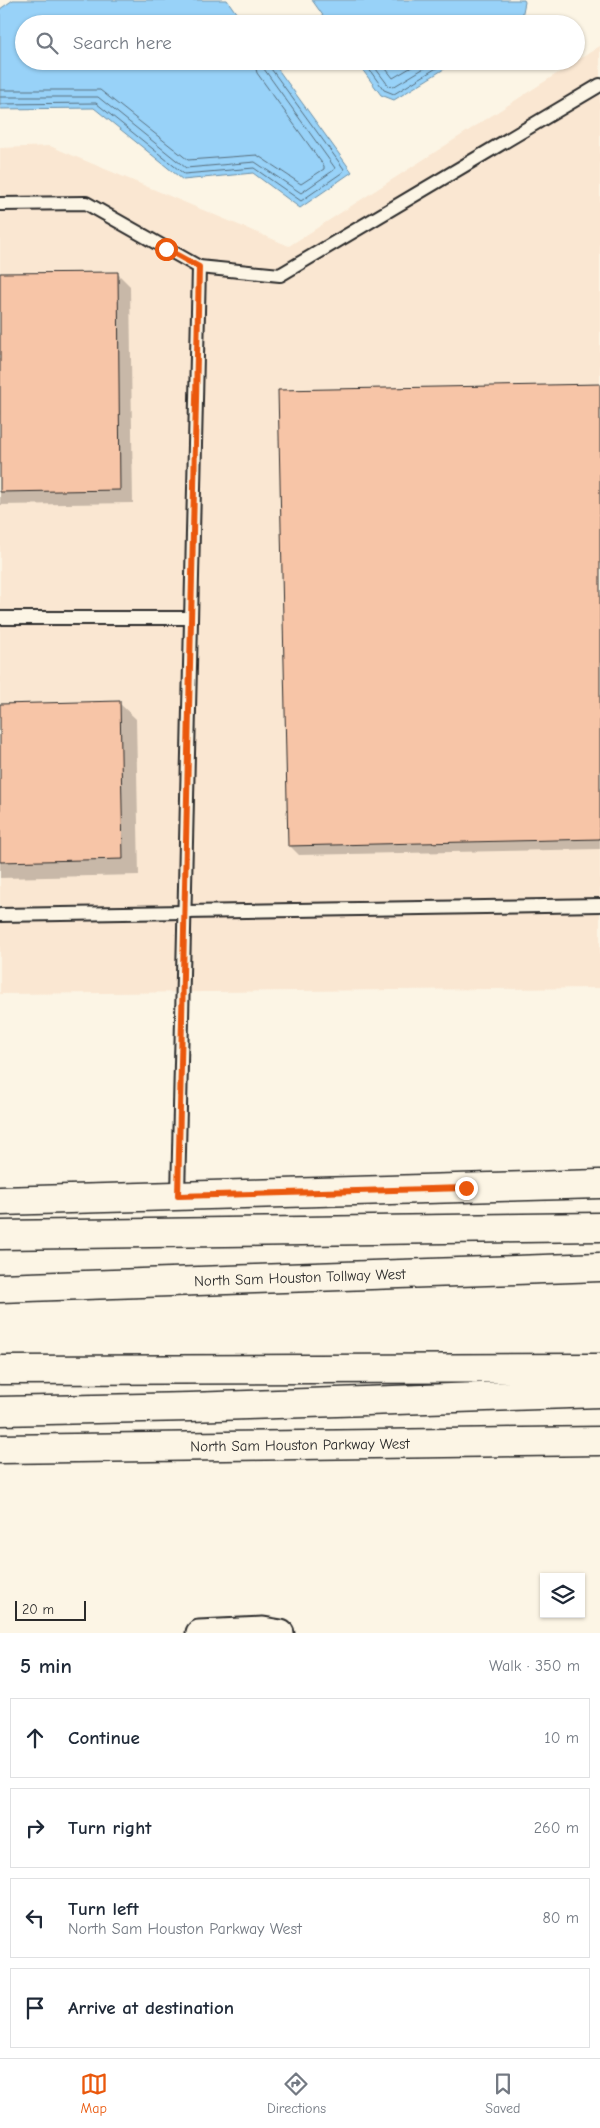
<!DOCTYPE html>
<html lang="en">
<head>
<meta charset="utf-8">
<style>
	:root { --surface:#fff; --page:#f2f2f3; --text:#1f2937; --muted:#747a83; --line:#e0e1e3; --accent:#ea580c }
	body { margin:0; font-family:"Comic Neue",sans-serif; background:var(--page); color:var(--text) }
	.controls { position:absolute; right:15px; bottom:15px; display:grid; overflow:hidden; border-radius:0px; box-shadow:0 1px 4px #0004 }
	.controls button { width:45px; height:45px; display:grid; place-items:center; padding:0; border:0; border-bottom:1px solid var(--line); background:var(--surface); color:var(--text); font:25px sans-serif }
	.scale { position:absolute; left:15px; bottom:12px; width:71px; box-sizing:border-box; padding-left:5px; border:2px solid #2b2b2b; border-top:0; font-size:14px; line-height:18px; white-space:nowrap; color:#2b2b2b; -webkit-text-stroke:4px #fcf5e5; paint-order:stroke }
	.stop { position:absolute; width:15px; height:15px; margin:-11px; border:4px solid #ea580c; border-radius:50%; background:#fff }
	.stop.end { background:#ea580c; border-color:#fff; box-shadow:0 1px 5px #0008 }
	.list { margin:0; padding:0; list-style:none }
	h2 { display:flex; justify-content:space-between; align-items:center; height:65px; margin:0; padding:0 20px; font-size:21px }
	h2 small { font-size:16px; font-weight:400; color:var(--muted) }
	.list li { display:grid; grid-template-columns:32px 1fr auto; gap:15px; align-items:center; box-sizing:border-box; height:80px; margin:0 10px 10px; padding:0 10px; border:1px solid var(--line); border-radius:0px }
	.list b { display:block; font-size:19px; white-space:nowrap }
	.list p { margin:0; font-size:16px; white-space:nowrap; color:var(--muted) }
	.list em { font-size:16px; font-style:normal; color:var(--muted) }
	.icon { flex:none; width:28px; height:28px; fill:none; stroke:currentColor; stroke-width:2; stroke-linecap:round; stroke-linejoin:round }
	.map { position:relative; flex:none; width:600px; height:1633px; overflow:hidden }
	.search { position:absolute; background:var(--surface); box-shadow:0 1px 4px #0004; left:15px; right:15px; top:15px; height:55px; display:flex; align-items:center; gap:12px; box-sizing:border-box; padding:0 18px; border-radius:28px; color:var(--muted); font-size:19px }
	.sheet { height:425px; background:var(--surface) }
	nav { display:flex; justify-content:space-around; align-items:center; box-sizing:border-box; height:70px; border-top:1px solid var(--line); background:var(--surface); font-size:14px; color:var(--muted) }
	nav a { display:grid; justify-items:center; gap:2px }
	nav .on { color:var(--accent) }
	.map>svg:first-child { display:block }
	.built { fill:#fae7d2 }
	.water { fill:#98d2f8; stroke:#6c8fa6 }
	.shadow { fill:#0003 }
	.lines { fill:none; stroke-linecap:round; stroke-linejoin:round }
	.shore { stroke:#576e7d; stroke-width:1 }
	.building { fill:#f7c5a7; stroke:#2b2b2b }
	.lane-casing { stroke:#2b2b2b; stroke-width:16 }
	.street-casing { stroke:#2b2b2b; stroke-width:29 }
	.secondary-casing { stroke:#2b2b2b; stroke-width:31 }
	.highway-casing { stroke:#2b2b2b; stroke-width:31 }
	.lane { stroke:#fcf5e5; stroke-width:12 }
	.street { stroke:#fcf5e5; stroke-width:25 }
	.secondary { stroke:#fcf5e5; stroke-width:28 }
	.highway { stroke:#fcf5e5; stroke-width:28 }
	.route { stroke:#ea580c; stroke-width:6 }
	.labels { text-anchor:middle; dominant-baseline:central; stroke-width:4; stroke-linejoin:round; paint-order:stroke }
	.street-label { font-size:15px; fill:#2b2b2b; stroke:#fcf5e5 }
</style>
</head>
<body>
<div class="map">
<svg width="600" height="1633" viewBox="0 0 600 1633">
	<rect width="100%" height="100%" fill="#fcf5e5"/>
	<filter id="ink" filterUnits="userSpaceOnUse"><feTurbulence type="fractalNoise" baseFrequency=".02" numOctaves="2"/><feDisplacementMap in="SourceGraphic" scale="10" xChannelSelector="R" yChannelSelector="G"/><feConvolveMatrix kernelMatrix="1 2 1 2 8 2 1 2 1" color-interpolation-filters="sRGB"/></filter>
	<g filter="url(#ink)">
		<!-- built -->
		<polygon class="built" points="600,46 600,988 0,994 0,148 50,146 289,246"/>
		<!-- water -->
		<g class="water">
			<polygon points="13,0 227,0 244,24 24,24 24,61 272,61 352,172 300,208 253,173 183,180 94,108 0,109 0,9"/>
			<polygon points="312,0 524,0 525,2 522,17 514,24 329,24"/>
			<polygon points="356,61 457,61 394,100 381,95"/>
		</g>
		<!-- shadow -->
		<g class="shadow">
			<polygon points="117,273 130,286 133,503 0,505 0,275"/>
			<polygon points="600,385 600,849 299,855 289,845"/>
			<polygon points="119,703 136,719 139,875 0,878 0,705"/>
		</g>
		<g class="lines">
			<!-- shore -->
			<g class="shore">
				<polyline points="363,61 384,90 394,94 448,61"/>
				<polyline points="370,61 388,85 393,87 436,61"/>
				<polyline points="380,61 393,78 422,61"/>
				<polyline points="0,90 100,90 188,160 257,155 301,184 324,169 324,166 257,73 254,61"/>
				<polyline points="0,97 98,97 186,168 255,162 301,193 334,170 335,168 264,69 262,61"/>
				<polyline points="0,104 96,103 184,174 254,168 301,201 343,172 344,169 269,66 268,61"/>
			</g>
		</g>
		<!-- building -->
		<g class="building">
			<polygon points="118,272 120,490 0,492 0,273"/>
			<polygon points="600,384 600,839 288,846 278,390"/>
			<polygon points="120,701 123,859 0,862 0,704"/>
		</g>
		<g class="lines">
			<defs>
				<g id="lane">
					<polyline points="0,204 86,203 199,267 178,1196"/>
					<polyline points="199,267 280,275 600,85"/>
					<polyline points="0,618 191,618"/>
					<polyline points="0,915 600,905"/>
				</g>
				<polyline id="street" points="199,1633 263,1630 281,1633"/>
				<g id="secondary">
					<polyline points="0,1201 600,1184"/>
					<path id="s1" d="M0,1449L600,1441"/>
				</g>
				<g id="highway">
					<polyline points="0,1235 600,1227"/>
					<path id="s2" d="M0,1288L600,1267"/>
					<polyline points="0,1370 600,1368"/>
					<polyline points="0,1411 190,1407 600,1393"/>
				</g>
			</defs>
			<!-- lane casing -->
			<use href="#lane" class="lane-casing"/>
			<!-- street casing -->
			<use href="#street" class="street-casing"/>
			<!-- secondary casing -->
			<use href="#secondary" class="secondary-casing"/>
			<!-- highway casing -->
			<use href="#highway" class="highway-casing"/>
			<!-- lane -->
			<use href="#lane" class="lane"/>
			<!-- street -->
			<use href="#street" class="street"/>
			<!-- secondary -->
			<use href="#secondary" class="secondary"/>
			<!-- highway -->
			<use href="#highway" class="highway"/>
		</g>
	</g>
	<g class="lines" filter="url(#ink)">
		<!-- route -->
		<polyline class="route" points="166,249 199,267 178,1196 466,1188"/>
	</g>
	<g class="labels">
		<!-- street labels -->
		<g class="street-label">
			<text stroke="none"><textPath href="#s2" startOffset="300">North Sam Houston Tollway West</textPath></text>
			<text stroke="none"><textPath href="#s1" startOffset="300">North Sam Houston Parkway West</textPath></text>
		</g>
	</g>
</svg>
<div class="controls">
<button><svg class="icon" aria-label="layers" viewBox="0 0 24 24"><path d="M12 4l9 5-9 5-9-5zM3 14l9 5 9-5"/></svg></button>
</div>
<div class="scale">20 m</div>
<div class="stop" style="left:166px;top:249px"></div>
<div class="stop end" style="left:466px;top:1188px"></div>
<div class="search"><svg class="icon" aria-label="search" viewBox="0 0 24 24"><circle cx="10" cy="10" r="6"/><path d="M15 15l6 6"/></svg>Search here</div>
</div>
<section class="sheet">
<h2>5 min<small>Walk · 350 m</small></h2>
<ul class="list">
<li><svg class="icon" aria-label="ahead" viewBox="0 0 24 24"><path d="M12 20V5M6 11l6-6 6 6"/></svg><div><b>Continue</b></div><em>10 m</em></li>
<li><svg class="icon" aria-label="right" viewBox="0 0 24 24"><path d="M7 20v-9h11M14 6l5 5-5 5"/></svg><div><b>Turn right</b></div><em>260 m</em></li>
<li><svg class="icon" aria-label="left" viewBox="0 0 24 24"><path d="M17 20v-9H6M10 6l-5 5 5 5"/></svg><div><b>Turn left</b><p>North Sam Houston Parkway West</p></div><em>80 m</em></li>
<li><svg class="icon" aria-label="arrive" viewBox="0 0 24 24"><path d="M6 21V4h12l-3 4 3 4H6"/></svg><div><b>Arrive at destination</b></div></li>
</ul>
</section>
<nav>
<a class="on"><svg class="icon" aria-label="map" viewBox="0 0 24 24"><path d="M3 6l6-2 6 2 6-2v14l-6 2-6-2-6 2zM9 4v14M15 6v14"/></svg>Map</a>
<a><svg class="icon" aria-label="directions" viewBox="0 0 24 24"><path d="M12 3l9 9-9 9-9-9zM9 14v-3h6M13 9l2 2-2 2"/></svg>Directions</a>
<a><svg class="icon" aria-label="saved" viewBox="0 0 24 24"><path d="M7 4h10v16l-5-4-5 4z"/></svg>Saved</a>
</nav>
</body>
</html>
